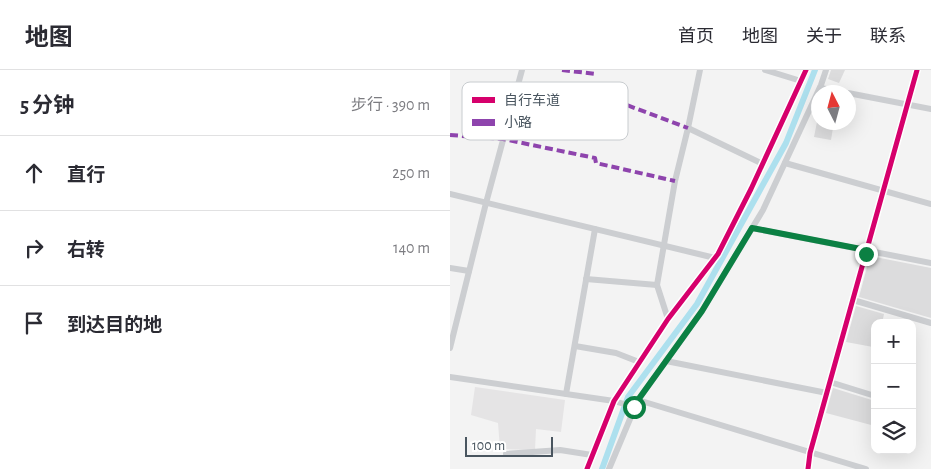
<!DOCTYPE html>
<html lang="zh">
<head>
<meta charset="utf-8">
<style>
	:root { --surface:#fff; --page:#f2f2f3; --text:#2b2b33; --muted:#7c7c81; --line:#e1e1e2 }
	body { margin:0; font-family:"Alegreya Sans","Noto Sans SC",sans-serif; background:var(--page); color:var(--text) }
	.controls { position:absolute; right:15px; bottom:15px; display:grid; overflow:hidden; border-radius:10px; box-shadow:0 5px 20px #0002 }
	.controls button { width:45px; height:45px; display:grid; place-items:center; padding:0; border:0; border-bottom:1px solid var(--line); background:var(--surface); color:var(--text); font:25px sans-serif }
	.compass { position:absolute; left:361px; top:15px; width:45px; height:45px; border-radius:50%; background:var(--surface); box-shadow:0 5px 20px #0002; rotate:354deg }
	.scale { position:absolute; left:15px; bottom:12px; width:88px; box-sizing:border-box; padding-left:5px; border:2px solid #49555f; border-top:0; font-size:14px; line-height:18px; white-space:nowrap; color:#49555f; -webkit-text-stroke:4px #fff; paint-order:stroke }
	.stop { position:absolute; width:15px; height:15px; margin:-11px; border:4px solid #0b8043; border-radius:50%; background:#fff }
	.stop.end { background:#0b8043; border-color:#fff; box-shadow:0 1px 5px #0008 }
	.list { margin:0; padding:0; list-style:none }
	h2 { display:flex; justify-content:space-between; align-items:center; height:65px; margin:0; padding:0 20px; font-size:21px }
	h2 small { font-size:16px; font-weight:400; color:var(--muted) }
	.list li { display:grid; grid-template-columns:32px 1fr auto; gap:15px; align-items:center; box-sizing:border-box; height:75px; padding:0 20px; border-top:1px solid var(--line) }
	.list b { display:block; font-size:19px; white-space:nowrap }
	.list em { font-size:16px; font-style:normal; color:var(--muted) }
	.icon { flex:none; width:28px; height:28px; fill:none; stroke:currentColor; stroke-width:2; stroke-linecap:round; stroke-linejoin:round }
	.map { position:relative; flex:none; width:481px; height:399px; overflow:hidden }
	header { display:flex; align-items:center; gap:30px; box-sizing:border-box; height:70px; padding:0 25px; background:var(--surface); border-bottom:1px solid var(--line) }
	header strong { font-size:24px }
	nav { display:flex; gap:28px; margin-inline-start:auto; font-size:18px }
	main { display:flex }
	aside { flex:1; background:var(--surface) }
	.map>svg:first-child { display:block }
	.education { fill:#e5e4e5 }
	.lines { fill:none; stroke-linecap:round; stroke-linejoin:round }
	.canal { stroke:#ade0ee; stroke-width:6 }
	.building { fill:#dcdcdd }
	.minor { stroke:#ccced1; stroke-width:6 }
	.quiet { stroke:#8e44ad; stroke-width:4; stroke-dasharray:8 4; stroke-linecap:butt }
	.cycleway-casing { stroke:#fff; stroke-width:8 }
	.cycleway { stroke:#d6006c; stroke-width:5 }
	.route { stroke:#0b8043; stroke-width:6 }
	.key { fill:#fff; stroke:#c8cccf; stroke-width:1 }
	.key-label { font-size:14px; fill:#49555f }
</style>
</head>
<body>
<header>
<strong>地图</strong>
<nav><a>首页</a><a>地图</a><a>关于</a><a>联系</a></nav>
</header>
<main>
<aside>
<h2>5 分钟<small>步行 · 390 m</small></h2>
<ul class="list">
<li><svg class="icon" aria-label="ahead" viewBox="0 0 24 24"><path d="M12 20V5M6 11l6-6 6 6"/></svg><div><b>直行</b></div><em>250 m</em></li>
<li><svg class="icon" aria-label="right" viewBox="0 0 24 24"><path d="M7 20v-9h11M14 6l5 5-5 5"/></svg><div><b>右转</b></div><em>140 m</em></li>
<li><svg class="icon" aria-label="arrive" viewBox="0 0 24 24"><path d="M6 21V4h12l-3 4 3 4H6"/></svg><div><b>到达目的地</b></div></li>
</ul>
</aside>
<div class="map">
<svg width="481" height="399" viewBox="0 0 481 399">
	<rect width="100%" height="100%" fill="#f3f3f3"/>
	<!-- education -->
	<polygon class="education" points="25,317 115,330 111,362 86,359 85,380 50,379 48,353 21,345"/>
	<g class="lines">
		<!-- canal -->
		<polyline class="canal" points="152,399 178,327 247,234 336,73 365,0"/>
	</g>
	<!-- building -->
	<g class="building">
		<polygon points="381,0 395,0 389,13 378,9"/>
		<polygon points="367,52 384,52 381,70 364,67"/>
		<polygon points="420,186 481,198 481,248 409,227"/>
		<polygon points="406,236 434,244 432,253 425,253 425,271 423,277 396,272"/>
		<polygon points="383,318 425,331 425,356 376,343"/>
	</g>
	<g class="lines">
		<!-- minor -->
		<g class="minor">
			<polyline points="315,0 351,11"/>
			<polyline points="370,18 395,22"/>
			<polyline points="398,23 481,39"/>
			<polyline points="238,58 313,94"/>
			<polyline points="335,93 481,134"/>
			<polyline points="0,124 265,188"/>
			<polyline points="302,158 481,193"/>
			<polyline points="0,198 19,201"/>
			<polyline points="136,209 207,215"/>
			<polyline points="403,230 481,253"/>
			<polyline points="218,249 207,215 225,111 238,58 250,0"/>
			<polyline points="125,276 166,283 189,292"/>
			<polyline points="0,278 36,133 72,0"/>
			<polyline points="216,291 377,323"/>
			<polyline points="0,307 164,331 184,337"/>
			<polyline points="380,312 425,326"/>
			<polyline points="116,324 145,159"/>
			<polyline points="188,330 416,399"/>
			<polyline points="56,384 110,380 142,385"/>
			<polyline points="137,399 164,331 218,249 268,184 301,119 356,0"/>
			<polyline points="159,399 188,330 252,241 313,140 371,15 376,0"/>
			<polyline points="358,399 360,383 467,0"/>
		</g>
		<!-- quiet -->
		<g class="quiet">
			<polyline points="112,0 146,4"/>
			<polyline points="166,31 238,58"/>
			<polyline points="0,65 53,69 145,88 146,93 225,111"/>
		</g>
		<defs>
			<g id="cycleway">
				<polyline points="137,399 164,331 218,249 268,184 301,119 356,0"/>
				<polyline points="358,399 360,383 467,0"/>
			</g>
		</defs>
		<!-- cycleway casing -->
		<use href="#cycleway" class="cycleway-casing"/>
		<!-- cycleway -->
		<use href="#cycleway" class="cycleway"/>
	</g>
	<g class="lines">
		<!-- route -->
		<polyline class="route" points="184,337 188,330 252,241 302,158 416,180 416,184"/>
	</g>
	<!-- legend -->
	<rect x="12" y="12" width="166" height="58" rx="8" class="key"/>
	<rect x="22" y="27" width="23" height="6" fill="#d6006c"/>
	<rect x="22" y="49" width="23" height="7" fill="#8e44ad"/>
	<g class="key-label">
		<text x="54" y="35">自行车道</text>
		<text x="54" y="57">小路</text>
	</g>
</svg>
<div class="controls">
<button>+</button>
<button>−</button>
<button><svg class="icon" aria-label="layers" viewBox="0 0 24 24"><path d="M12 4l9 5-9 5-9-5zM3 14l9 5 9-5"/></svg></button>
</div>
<svg class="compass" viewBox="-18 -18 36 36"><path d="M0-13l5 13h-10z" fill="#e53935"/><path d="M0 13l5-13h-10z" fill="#7c7c81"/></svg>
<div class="scale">100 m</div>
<div class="stop" style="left:184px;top:337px"></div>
<div class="stop end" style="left:416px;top:184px"></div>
</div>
</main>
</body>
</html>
